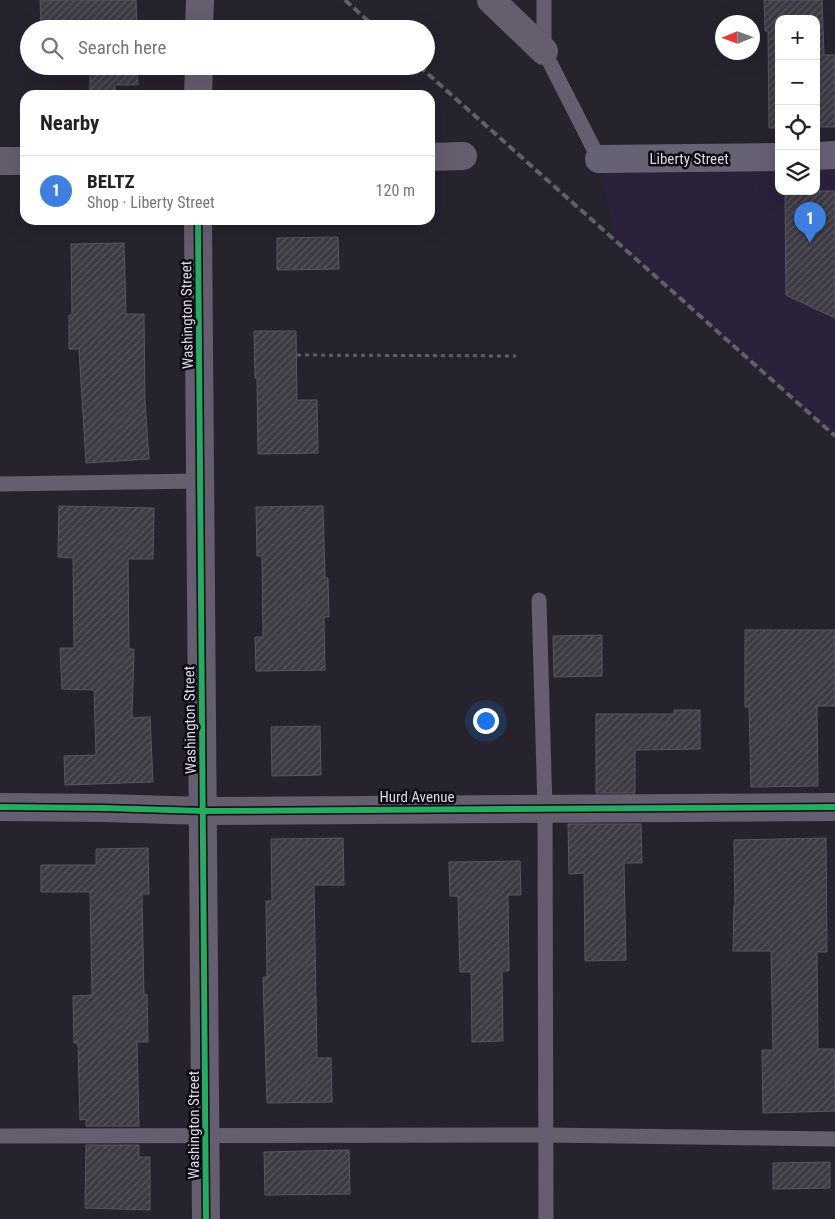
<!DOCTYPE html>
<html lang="en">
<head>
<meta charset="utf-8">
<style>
	:root { --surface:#fff; --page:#f2f2f2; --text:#222; --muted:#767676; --line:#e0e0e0; --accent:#111827 }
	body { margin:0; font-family:"Roboto Condensed",sans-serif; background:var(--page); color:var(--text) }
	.controls { position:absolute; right:15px; top:15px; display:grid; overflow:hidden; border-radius:10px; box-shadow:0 5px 20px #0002 }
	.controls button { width:45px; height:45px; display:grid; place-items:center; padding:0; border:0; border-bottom:1px solid var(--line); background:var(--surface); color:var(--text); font:25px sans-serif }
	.compass { position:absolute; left:715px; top:15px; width:45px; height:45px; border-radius:50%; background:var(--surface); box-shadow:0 5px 20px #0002; rotate:269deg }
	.you { position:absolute; left:485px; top:720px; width:18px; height:18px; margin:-12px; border:4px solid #fff; border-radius:50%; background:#1a73e8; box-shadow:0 0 0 8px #1a73e833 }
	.badge { display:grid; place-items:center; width:32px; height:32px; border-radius:50%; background:var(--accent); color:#fff; font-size:16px; font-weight:700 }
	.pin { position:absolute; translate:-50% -41px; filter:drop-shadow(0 1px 2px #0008) }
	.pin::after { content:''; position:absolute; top:26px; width:18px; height:15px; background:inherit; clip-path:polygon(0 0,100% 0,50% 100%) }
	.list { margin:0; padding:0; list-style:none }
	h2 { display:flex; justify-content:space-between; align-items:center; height:65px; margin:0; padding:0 20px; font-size:21px }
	h2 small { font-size:16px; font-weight:400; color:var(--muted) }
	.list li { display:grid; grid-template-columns:32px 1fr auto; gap:15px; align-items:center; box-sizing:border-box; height:70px; padding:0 20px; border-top:1px solid var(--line) }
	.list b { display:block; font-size:19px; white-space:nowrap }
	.list p { margin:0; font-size:16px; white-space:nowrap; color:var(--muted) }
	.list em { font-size:16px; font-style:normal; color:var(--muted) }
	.icon { flex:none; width:28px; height:28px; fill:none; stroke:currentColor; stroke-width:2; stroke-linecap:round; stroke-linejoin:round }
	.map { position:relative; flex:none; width:835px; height:1219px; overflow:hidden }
	.search { position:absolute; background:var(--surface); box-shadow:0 5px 20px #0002; left:20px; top:20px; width:415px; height:55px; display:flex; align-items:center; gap:12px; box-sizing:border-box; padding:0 18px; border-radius:28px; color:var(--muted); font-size:19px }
	.panel { position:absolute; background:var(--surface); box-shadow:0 5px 20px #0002; left:20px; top:90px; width:415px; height:135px; border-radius:15px }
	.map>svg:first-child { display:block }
	.built { fill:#2a223b }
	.building { fill:url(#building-hatch); stroke:#595661 }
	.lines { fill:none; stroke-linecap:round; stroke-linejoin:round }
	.path { stroke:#5e5a67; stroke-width:3; stroke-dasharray:4 4; stroke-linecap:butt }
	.lane { stroke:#645e6f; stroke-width:15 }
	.street { stroke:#645e6f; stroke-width:28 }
	.secondary { stroke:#676174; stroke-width:28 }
	.rail { stroke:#625e6a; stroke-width:4; stroke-dasharray:8 4; stroke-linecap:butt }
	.cycleway-casing { stroke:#0d0a13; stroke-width:9 }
	.cycleway { stroke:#26ab63; stroke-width:6 }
	.labels { text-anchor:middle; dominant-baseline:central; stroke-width:5; stroke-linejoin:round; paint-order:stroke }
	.street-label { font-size:15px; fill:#dcd8e7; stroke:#0d0a13 }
</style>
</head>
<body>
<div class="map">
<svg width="835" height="1219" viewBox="0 0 835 1219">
	<defs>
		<pattern id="building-hatch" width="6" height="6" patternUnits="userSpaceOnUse" patternTransform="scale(1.25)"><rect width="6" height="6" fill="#3d3a44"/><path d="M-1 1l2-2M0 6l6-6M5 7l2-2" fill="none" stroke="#58565f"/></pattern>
	</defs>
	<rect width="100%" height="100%" fill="#26232e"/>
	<!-- built -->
	<polygon class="built" points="816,155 835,155 835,436 615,241 599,159 779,156 779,191 816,191"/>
	<!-- building -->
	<g class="building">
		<polygon points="40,0 136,0 137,29 90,29 90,24 41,25"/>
		<polygon points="764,0 822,0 824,55 835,55 835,127 816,127 816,19 779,19 779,128 769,128 768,31 765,31"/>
		<polygon points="90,66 137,66 138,85 115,85 115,95 90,95"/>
		<polygon points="785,191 835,191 835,318 786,295"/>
		<polygon points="338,237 339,269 277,270 277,238"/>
		<polygon points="124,243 126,314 144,314 145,401 149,459 86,463 79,349 69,349 69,315 72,315 71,244"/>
		<polygon points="254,331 296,331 297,400 317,400 318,453 258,454 257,378 255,378"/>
		<polygon points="59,506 154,508 153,559 128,559 129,649 134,649 132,718 150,717 153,782 65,785 64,756 96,755 94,690 62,689 60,648 74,648 73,558 58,557"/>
		<polygon points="323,506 325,578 328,578 329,617 324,617 325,670 256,671 255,637 263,637 262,556 257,556 256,507"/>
		<polygon points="745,630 835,630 835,706 817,706 818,786 751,787 749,707 745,707"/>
		<polygon points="602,635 602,676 554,677 553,636"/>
		<polygon points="674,710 700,710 700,749 635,750 635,793 596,793 596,714 674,714"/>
		<polygon points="320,726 321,775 272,776 271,727"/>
		<polygon points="568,824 641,824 642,863 624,863 626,960 585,961 584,873 569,874"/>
		<polygon points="343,838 344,885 314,885 317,1058 331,1058 332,1102 267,1103 263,977 267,977 266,901 272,901 271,839"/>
		<polygon points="826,838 827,952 817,952 818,1049 834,1049 835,1111 763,1113 762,1050 773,1050 771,951 733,951 734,906 735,906 734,840"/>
		<polygon points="148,848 149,894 142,894 144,995 147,994 148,1042 137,1042 139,1126 86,1126 86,1119 80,1120 78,1043 74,1043 73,996 92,995 90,892 41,892 41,865 96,865 96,849"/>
		<polygon points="520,861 521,895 508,895 509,971 502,971 503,1041 472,1042 471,972 460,972 458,896 450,896 449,862"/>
		<polygon points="86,1145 139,1145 139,1157 150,1157 150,1210 85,1208"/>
		<polygon points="349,1150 350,1194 265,1195 264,1152"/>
		<polygon points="830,1162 830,1188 773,1189 773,1163"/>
	</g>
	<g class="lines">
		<!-- path -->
		<polyline class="path" points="297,355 516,356"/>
		<!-- lane -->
		<g class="lane">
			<polyline points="544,0 544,51 599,159"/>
			<polyline points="0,484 201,481"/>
			<polyline points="539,600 545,808 546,1219"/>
			<polyline points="0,1136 546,1135 835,1139"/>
		</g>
		<!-- street -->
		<g class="street">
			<polyline points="491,0 544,51"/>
			<polyline points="199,29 200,0"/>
			<polyline points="198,95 199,66"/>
			<polyline points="430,157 463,156"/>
			<polyline points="0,161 25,161"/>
			<polyline points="198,220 206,1219"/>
			<polyline points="0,807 104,808 204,811 835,807"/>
		</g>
		<!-- secondary -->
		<g class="secondary">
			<polyline points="816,156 835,155"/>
			<polyline points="599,159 779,157"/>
		</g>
		<!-- rail -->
		<g class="rail">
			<polyline points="345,0 377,29"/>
			<polyline points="419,66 835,436"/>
		</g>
		<defs>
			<g id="cycleway">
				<polyline points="198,220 206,1219"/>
				<polyline points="0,807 104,808 204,811 835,807"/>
			</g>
		</defs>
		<!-- cycleway casing -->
		<use href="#cycleway" class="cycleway-casing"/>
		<!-- cycleway -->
		<use href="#cycleway" class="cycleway"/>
	</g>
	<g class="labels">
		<!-- street labels -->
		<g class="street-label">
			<text x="689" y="159">Liberty Street</text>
			<text transform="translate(187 315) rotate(-91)">Washington Street</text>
			<text transform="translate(190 720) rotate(-91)">Washington Street</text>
			<text x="417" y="797">Hurd Avenue</text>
			<text transform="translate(194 1125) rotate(-90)">Washington Street</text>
		</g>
	</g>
</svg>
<div class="controls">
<button>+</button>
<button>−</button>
<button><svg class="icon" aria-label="locate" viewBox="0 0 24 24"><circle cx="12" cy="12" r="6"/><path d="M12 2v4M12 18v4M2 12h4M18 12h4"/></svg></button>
<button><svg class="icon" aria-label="layers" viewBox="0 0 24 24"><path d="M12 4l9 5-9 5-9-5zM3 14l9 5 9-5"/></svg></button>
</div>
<svg class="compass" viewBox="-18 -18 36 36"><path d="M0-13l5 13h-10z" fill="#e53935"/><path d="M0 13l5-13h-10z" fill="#767676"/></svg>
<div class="you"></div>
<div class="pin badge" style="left:810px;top:243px;background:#3f7fe0">1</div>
<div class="search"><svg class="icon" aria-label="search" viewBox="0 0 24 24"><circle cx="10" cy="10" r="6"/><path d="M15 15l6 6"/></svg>Search here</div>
<section class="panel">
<h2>Nearby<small></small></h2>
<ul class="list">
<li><span class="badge" style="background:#3f7fe0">1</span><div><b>BELTZ</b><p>Shop · Liberty Street</p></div><em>120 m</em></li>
</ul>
</section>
</div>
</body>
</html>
